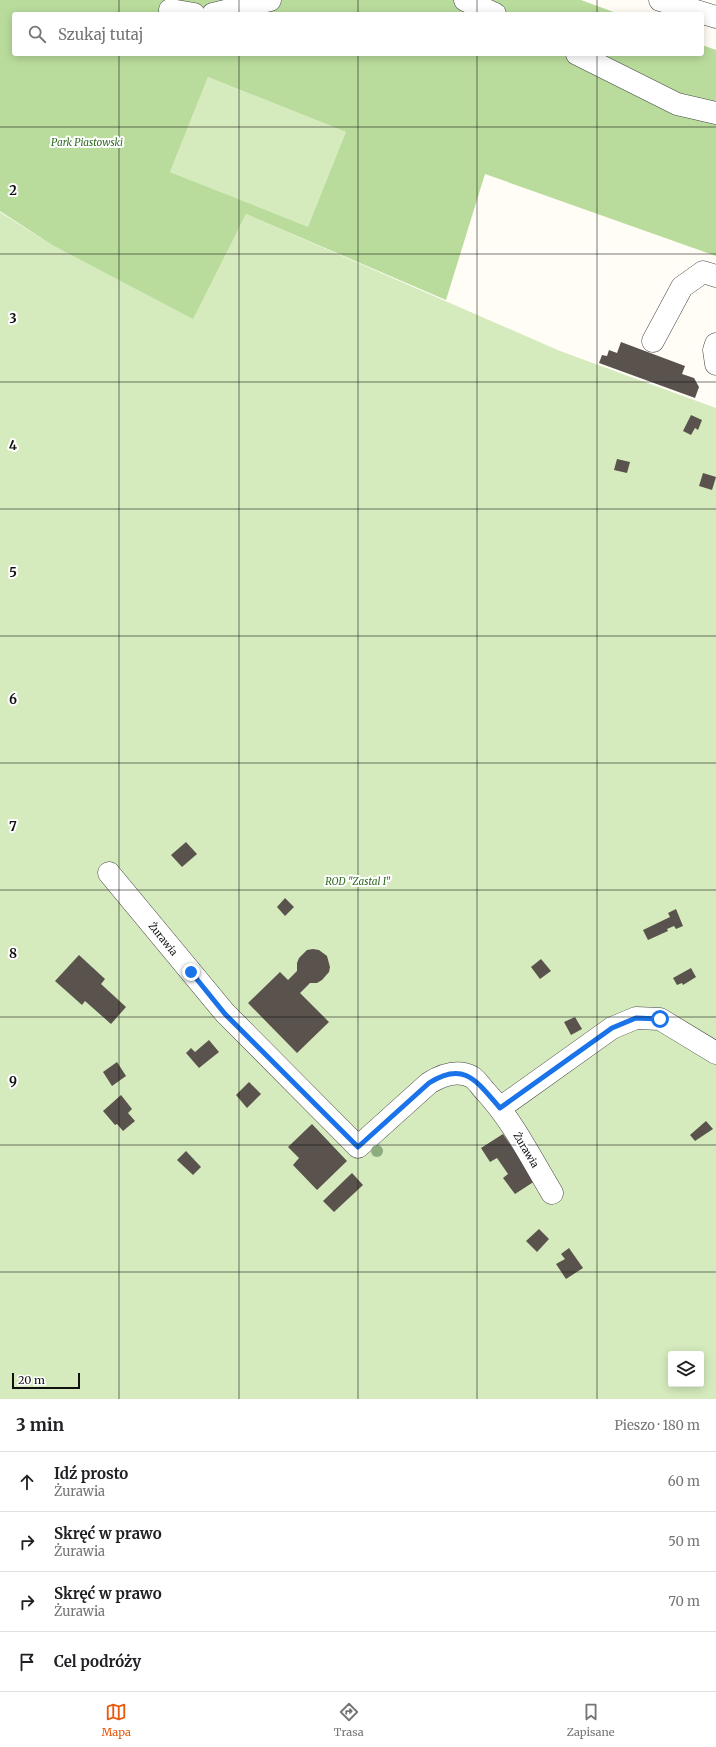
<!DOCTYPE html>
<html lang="pl">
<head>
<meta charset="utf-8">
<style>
	:root { --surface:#fff; --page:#f6f6f6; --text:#202124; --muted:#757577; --line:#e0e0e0; --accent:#ea580c }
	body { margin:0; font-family:Merriweather,serif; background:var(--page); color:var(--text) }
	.controls { position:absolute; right:12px; bottom:12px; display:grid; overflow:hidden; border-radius:4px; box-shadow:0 2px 10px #0003 }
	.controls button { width:36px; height:36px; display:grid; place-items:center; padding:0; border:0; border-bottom:1px solid var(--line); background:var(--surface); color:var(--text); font:20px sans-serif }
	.scale { position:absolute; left:12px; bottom:10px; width:68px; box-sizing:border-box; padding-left:4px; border:2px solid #111; border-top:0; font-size:11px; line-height:14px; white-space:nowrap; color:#111; -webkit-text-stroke:3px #fff; paint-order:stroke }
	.stop { position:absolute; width:12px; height:12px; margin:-9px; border:3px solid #1a73e8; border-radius:50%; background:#fff }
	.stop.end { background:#1a73e8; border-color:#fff; box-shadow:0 1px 4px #0008 }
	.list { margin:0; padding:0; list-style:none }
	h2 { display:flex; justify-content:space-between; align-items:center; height:52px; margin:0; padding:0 16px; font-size:17px }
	h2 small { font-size:13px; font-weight:400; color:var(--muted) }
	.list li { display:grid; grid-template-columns:26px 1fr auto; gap:12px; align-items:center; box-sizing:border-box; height:60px; padding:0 16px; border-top:1px solid var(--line) }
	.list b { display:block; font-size:15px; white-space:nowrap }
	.list p { margin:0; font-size:13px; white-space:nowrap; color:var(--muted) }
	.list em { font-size:13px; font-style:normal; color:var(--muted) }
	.icon { flex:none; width:22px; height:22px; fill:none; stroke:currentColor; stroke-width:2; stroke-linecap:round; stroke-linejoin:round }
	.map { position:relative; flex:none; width:716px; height:1399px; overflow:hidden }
	.search { position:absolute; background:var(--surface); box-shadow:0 2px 10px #0003; left:12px; right:12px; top:12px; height:44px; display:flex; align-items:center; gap:10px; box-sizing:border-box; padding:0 14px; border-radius:4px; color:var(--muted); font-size:15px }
	.sheet { height:292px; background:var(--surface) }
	nav { display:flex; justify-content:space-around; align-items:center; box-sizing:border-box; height:56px; border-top:1px solid var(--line); background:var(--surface); font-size:11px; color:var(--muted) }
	nav a { display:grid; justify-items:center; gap:2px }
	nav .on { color:var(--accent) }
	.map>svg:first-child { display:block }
	.green { fill:#d5ebbd; fill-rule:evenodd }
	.forest { fill:#b9dc9c; fill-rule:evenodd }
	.building { fill:#5a524d }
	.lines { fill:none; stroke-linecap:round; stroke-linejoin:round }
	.minor-casing { stroke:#444; stroke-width:23 }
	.minor { stroke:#fff; stroke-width:22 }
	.tree { fill:#8dad7f }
	.route { stroke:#1a73e8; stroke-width:5 }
	.grid { fill:none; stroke:#111; stroke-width:1; stroke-opacity:0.55 }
	.labels { text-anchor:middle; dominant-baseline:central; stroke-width:4; stroke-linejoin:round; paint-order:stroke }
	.park-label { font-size:10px; font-style:italic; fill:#2f6b1f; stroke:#fff }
	.street-label { font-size:10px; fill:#111; stroke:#fff }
	.grid-label { font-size:13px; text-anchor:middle; font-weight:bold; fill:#111; stroke:#fff; stroke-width:4; stroke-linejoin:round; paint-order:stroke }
</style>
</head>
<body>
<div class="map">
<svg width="716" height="1399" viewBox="0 0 716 1399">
	<rect width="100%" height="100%" fill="#fffdf5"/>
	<!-- green -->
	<g class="green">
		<polygon points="208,77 346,132 479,178 308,228 170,172"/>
		<path d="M0,212L52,245L192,318L246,214L560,351L716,408V1399H0ZM671,1354H701V1384H671Z"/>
	</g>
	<!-- forest -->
	<path class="forest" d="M0,0H581L619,14H14V54H702V45L716,50V256L485,174L446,300L246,214L193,319L52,245L0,211ZM208,77L346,132L308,227L170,172Z"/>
	<!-- building -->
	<g class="building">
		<polygon points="621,342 685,366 682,374 694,378 699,387 695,398 599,363 602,355 607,356 609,350 617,353"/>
		<polygon points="691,415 702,420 698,430 695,428 691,435 683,431"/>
		<polygon points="617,459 630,462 627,473 614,470"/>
		<polygon points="703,473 716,477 712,490 699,486"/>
		<polygon points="186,842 197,854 182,867 171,855"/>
		<polygon points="285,898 294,907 285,916 277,907"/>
		<polygon points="676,909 683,926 676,929 674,926 667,929 668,931 648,940 643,930 670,917 668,913"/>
		<polygon points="313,949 319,950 327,956 330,967 329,972 322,980 317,983 310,983 300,993 329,1022 297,1053 248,1003 280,972 288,980 297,971 297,963 299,958 307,950"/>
		<polygon points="79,955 105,979 101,984 126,1007 111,1024 85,1001 82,1005 55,981"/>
		<polygon points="541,959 551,971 540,979 531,967"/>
		<polygon points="691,968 696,977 683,985 682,983 677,985 673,978"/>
		<polygon points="575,1017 582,1029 571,1035 564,1022"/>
		<polygon points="209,1040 219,1052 199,1068 186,1053 191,1048 195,1052"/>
		<polygon points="117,1062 126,1076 112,1086 103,1072"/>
		<polygon points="249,1082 261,1094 247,1108 236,1095"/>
		<polygon points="121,1095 132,1109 128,1113 135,1121 123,1131 117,1124 115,1125 103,1111"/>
		<polygon points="706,1121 713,1129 695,1141 690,1135"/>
		<polygon points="312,1124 347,1161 317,1190 293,1165 299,1158 288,1147"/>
		<polygon points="503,1134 535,1181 515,1194 503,1178 508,1174 497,1158 490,1162 481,1148"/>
		<polygon points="186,1151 201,1167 193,1175 177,1160"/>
		<polygon points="352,1173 363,1185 334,1212 323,1201"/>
		<polygon points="539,1229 549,1239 537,1252 526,1241"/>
		<polygon points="569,1248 583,1268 566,1279 556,1264 565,1259 561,1254"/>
	</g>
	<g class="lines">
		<defs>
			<g id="minor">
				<polyline points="465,0 495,14"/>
				<polyline points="660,0 716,17"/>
				<polyline points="170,10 194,14"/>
				<polyline points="213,14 270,0"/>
				<polyline points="577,54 677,104 716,113"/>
				<polyline points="653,341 682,287 703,272 716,276"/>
				<polyline points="716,344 714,350 716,364"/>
				<path d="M109,873L225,1013L358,1147L429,1083C442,1075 457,1069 472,1077C477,1080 481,1087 485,1091C512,1120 531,1158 552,1193"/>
				<polyline points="500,1108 612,1028 636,1018 660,1019 716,1053"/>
			</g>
		</defs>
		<!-- minor casing -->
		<use href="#minor" class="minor-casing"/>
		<!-- minor -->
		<use href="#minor" class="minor"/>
	</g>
	<!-- trees -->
	<circle class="tree" cx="377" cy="1151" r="6"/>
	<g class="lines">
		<!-- route -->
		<path class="route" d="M191,972L225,1014L358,1147L429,1083C465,1060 477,1082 500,1108L612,1028L636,1018L660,1019"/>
	</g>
	<!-- grid -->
	<path class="grid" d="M119,0V14M239,0V14M358,0V14M477,0V14M597,0V14M119,54V1399M239,54V1399M358,54V1399M477,54V1399M597,54V1399M0,127H716M0,254H716M0,382H716M0,509H716M0,636H716M0,763H716M0,890H716M0,1017H716M0,1145H716M0,1272H716"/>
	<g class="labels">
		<!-- park labels -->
		<g class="park-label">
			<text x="87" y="142">Park Piastowski</text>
			<text x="358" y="881">ROD "Zastal I"</text>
		</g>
		<!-- street labels -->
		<g class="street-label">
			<text transform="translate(163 939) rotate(51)">Żurawia</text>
			<text transform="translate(526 1150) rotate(59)">Żurawia</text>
		</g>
	</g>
	<g class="grid-label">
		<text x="13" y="195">2</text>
		<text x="13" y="323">3</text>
		<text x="13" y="450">4</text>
		<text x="13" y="577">5</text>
		<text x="13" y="704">6</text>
		<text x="13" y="831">7</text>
		<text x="13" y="958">8</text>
		<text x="13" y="1086">9</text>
	</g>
</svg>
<div class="controls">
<button><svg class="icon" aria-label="layers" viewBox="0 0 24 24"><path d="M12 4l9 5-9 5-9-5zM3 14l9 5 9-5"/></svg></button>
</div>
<div class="scale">20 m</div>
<div class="stop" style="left:660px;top:1019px"></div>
<div class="stop end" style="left:191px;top:972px"></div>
<div class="search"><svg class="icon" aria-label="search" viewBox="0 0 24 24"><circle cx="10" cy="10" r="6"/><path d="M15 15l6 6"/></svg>Szukaj tutaj</div>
</div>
<section class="sheet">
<h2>3 min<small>Pieszo · 180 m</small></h2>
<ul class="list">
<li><svg class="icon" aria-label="ahead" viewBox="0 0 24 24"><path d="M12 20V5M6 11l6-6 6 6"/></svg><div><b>Idź prosto</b><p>Żurawia</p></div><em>60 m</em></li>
<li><svg class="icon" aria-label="right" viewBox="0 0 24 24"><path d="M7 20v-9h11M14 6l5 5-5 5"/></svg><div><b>Skręć w prawo</b><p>Żurawia</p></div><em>50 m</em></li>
<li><svg class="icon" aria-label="right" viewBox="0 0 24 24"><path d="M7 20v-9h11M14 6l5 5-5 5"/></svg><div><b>Skręć w prawo</b><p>Żurawia</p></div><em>70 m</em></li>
<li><svg class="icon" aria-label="arrive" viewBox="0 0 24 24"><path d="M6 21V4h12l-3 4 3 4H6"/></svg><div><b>Cel podróży</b></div></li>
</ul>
</section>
<nav>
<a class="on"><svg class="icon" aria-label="map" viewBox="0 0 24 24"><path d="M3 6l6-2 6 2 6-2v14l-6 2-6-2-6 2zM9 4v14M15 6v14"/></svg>Mapa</a>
<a><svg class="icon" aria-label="directions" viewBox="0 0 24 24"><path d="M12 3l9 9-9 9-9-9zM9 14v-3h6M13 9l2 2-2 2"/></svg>Trasa</a>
<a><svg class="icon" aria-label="saved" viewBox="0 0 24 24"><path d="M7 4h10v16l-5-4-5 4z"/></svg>Zapisane</a>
</nav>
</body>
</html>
